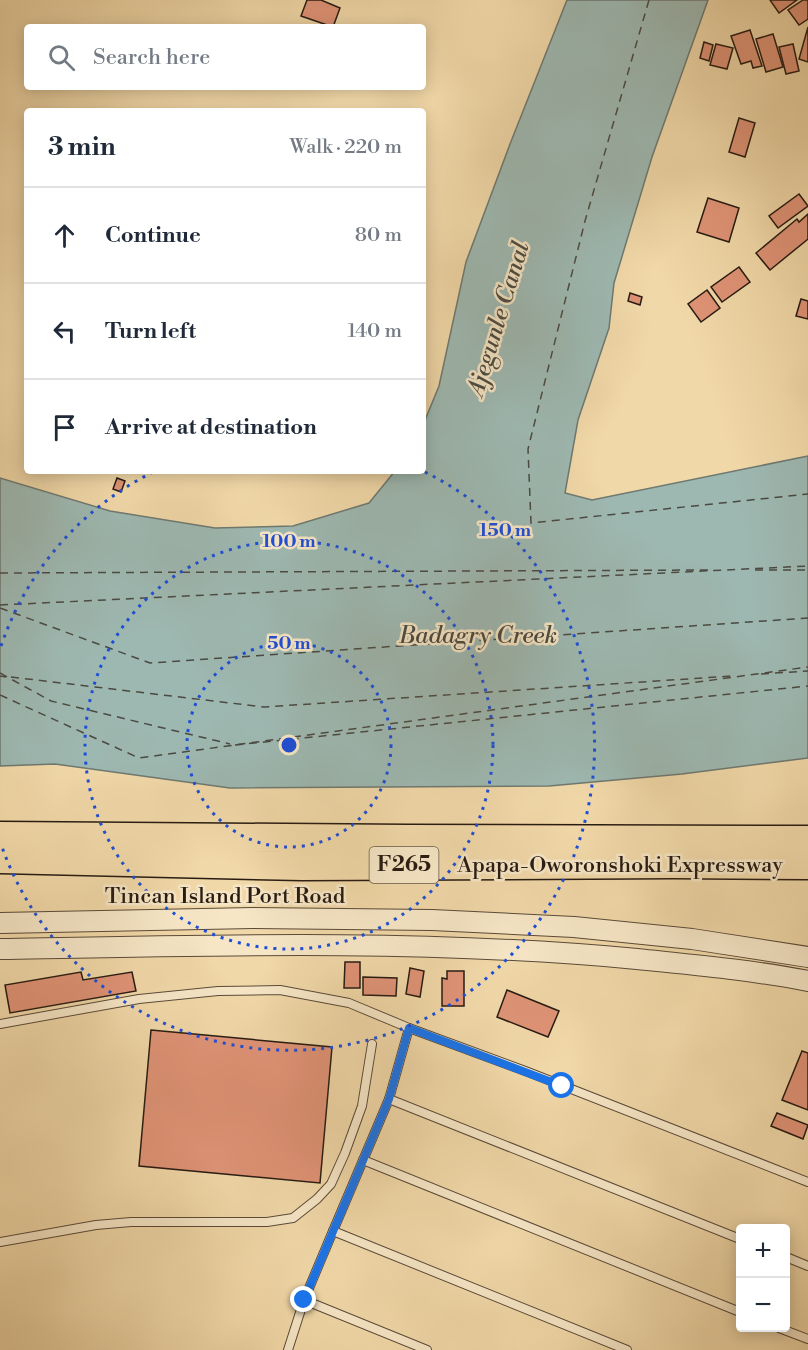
<!DOCTYPE html>
<html lang="en">
<head>
<meta charset="utf-8">
<style>
	:root { --surface:#fff; --page:#f2f2f3; --text:#1f2937; --muted:#747a83; --line:#e0e1e3 }
	body { margin:0; font-family:"Libre Bodoni",serif; background:var(--page); color:var(--text) }
	.controls { position:absolute; right:18px; bottom:18px; display:grid; overflow:hidden; border-radius:6px; box-shadow:0 3px 15px #0003 }
	.controls button { width:54px; height:54px; display:grid; place-items:center; padding:0; border:0; border-bottom:2px solid var(--line); background:var(--surface); color:var(--text); font:30px sans-serif }
	.stop { position:absolute; width:18px; height:18px; margin:-14px; border:4px solid #1a73e8; border-radius:50%; background:#fff }
	.stop.end { background:#1a73e8; border-color:#fff; box-shadow:0 2px 6px #0008 }
	.list { margin:0; padding:0; list-style:none }
	h2 { display:flex; justify-content:space-between; align-items:center; height:78px; margin:0; padding:0 24px; font-size:26px }
	h2 small { font-size:20px; font-weight:400; color:var(--muted) }
	.list li { display:grid; grid-template-columns:39px 1fr auto; gap:18px; align-items:center; box-sizing:border-box; height:96px; padding:0 24px; border-top:2px solid var(--line) }
	.list b { display:block; font-size:22px; white-space:nowrap }
	.list em { font-size:20px; font-style:normal; color:var(--muted) }
	.icon { flex:none; width:33px; height:33px; fill:none; stroke:currentColor; stroke-width:2; stroke-linecap:round; stroke-linejoin:round }
	.map { position:relative; flex:none; width:808px; height:1350px; overflow:hidden }
	.search { position:absolute; background:var(--surface); box-shadow:0 3px 15px #0003; left:24px; top:24px; width:402px; height:66px; display:flex; align-items:center; gap:15px; box-sizing:border-box; padding:0 21px; border-radius:6px; color:var(--muted); font-size:22px }
	.panel { position:absolute; background:var(--surface); box-shadow:0 3px 15px #0003; left:24px; top:108px; width:402px; height:366px; border-radius:6px }
	.map>svg:first-child { display:block }
	.water { fill:#9db8b1; stroke:#6e7971; stroke-width:1.5 }
	.lines { fill:none; stroke-linecap:round; stroke-linejoin:round }
	.ferry { stroke:#4a4a42; stroke-width:1.5; stroke-dasharray:8 6; stroke-linecap:butt }
	.building { fill:#df9376; stroke:#271b12; stroke-width:1.5 }
	.service-casing { stroke:#5a4a38; stroke-width:10 }
	.tertiary-casing { stroke:#5a4a38; stroke-width:22 }
	.motorway-casing { stroke:#271b12; stroke-width:31 }
	.service { stroke:#f6e6c6; stroke-width:8 }
	.tertiary { stroke:#f6e6c6; stroke-width:20 }
	.motorway { stroke:#f1d8a8; stroke-width:28 }
	.route { stroke:#1a73e8; stroke-width:8 }
	.ring { fill:none; stroke:#1d4ed8; stroke-width:3; stroke-dasharray:3 6 }
	.labels { text-anchor:middle; dominant-baseline:central; stroke-width:5; stroke-linejoin:round; paint-order:stroke }
	.shield { fill:#f6e6c6; stroke:#655848; stroke-width:1.5 }
	.shield-label { font-size:21px; font-weight:bold; fill:#271b12 }
	.street-label { font-size:22px; fill:#271b12; stroke:#f6e6c6 }
	.water-label { font-size:24px; font-style:italic; fill:#4a4a42; stroke:#f6e6c6 }
	.centre { fill:#1d4ed8; stroke:#f6e6c6; stroke-width:3 }
	.ring-label { font-size:18px; text-anchor:middle; font-weight:bold; fill:#1d4ed8; stroke:#f6e6c6; stroke-width:5; stroke-linejoin:round; paint-order:stroke }
</style>
</head>
<body>
<div class="map">
<svg width="808" height="1350" viewBox="0 0 808 1350">
	<rect width="100%" height="100%" fill="#f1d8a8"/>
	<filter id="stains"><feTurbulence type="fractalNoise" baseFrequency=".00333" numOctaves="4"/><feColorMatrix values="0 0 0 0 .2 0 0 0 0 .09 0 0 0 0 .02 0 0 0 .5 -.17"/></filter>
	<radialGradient id="worn" r=".72"><stop offset=".6" stop-color="#630" stop-opacity="0"/><stop offset="1" stop-color="#630" stop-opacity=".3"/></radialGradient>
	<!-- water -->
	<polygon class="water" points="567,0 708,0 652,157 614,283 609,328 578,420 565,493 592,500 808,456 808,758 682,774 549,786 230,788 55,764 0,766 0,478 110,511 215,528 293,526 369,503 395,471 423,471 423,425 439,386 466,262 510,144"/>
	<g class="lines">
		<!-- ferry -->
		<g class="ferry">
			<polyline points="649,0 585,221 528,449 531,523 808,494"/>
			<polyline points="755,570 808,570"/>
			<polyline points="0,573 708,570"/>
			<polyline points="0,605 808,566"/>
			<polyline points="0,608 150,663 808,618"/>
			<polyline points="0,673 51,701 230,744"/>
			<polyline points="761,674 808,671"/>
			<polyline points="0,676 6,677"/>
			<polyline points="11,677 264,707 732,676"/>
			<polyline points="0,695 139,758 808,667"/>
			<polyline points="235,745 808,686"/>
		</g>
	</g>
	<!-- building -->
	<g class="building">
		<polygon points="307,0 321,0 340,8 333,27 301,16"/>
		<polygon points="770,0 797,0 779,13"/>
		<polygon points="803,0 808,0 808,19 799,25 788,10"/>
		<polygon points="808,27 808,62 799,59"/>
		<polygon points="750,30 762,66 753,68 751,61 741,64 731,36"/>
		<polygon points="773,34 783,67 766,72 756,39"/>
		<polygon points="704,42 713,45 709,61 700,58"/>
		<polygon points="716,44 733,48 727,69 710,65"/>
		<polygon points="793,44 799,71 786,74 779,47"/>
		<polygon points="739,118 755,123 745,157 729,152"/>
		<polygon points="799,194 808,206 778,228 769,216"/>
		<polygon points="708,198 739,208 729,242 697,232"/>
		<polygon points="808,214 808,239 770,270 756,253 797,219 799,222"/>
		<polygon points="739,267 750,282 722,302 711,287"/>
		<polygon points="707,290 720,308 701,322 688,304"/>
		<polygon points="630,293 642,297 640,305 628,301"/>
		<polygon points="801,299 808,301 808,319 796,316"/>
		<polygon points="117,478 125,481 121,492 113,489"/>
		<polygon points="345,962 360,962 360,988 344,988"/>
		<polygon points="410,968 424,971 420,997 406,994"/>
		<polygon points="447,971 464,971 464,1006 442,1006 442,978 447,979"/>
		<polygon points="81,972 83,980 132,972 136,991 10,1013 5,985"/>
		<polygon points="363,977 397,978 396,996 363,995"/>
		<polygon points="507,990 559,1011 548,1037 497,1017"/>
		<polygon points="151,1030 332,1047 320,1183 139,1166"/>
		<polygon points="802,1051 808,1053 808,1110 782,1100"/>
		<polygon points="777,1113 808,1125 803,1139 771,1126"/>
	</g>
	<g class="lines">
		<defs>
			<g id="service">
				<polyline points="0,1024 139,999 218,991 280,990 349,1003 409,1028 528,1072 808,1182"/>
				<polyline points="409,1028 389,1099 333,1231 627,1350"/>
				<polyline points="389,1099 740,1239"/>
				<polyline points="363,1160 740,1312"/>
				<polyline points="0,1242 96,1225 131,1222 267,1222 293,1218 317,1199 331,1184 345,1153 362,1106 372,1044"/>
				<polyline points="786,1257 808,1266"/>
				<polyline points="304,1300 427,1350"/>
				<polyline points="779,1328 808,1339"/>
				<polyline points="288,1350 304,1300 333,1231"/>
			</g>
			<g id="tertiary">
				<polyline points="0,923 253,918 432,920 574,927 692,939 808,957"/>
				<path d="M0,949C212,945 425,939 637,959C694,965 752,970 808,981"/>
			</g>
			<g id="motorway">
				<polyline points="0,836 408,839 808,840"/>
				<polyline points="0,859 302,866 673,864 808,865"/>
			</g>
		</defs>
		<!-- service casing -->
		<use href="#service" class="service-casing"/>
		<!-- tertiary casing -->
		<use href="#tertiary" class="tertiary-casing"/>
		<!-- motorway casing -->
		<use href="#motorway" class="motorway-casing"/>
		<!-- service -->
		<use href="#service" class="service"/>
		<!-- tertiary -->
		<use href="#tertiary" class="tertiary"/>
		<!-- motorway -->
		<use href="#motorway" class="motorway"/>
	</g>
	<g class="lines">
		<!-- route -->
		<polyline class="route" points="304,1300 389,1099 409,1028 562,1086"/>
	</g>
	<!-- distance rings -->
	<g class="ring">
		<circle cx="289" cy="745" r="102"/>
		<circle cx="289" cy="745" r="204"/>
		<path d="M1 646A305 305 0 0 1 153 472M425 472A305 305 0 1 1 1 844"/>
	</g>
	<g class="labels">
		<!-- shield labels -->
		<rect class="shield" x="369.5" y="847" width="69" height="36" rx="4.5"/>
		<g class="shield-label">
			<text x="404" y="865">F265</text>
		</g>
		<!-- street labels -->
		<g class="street-label">
			<text x="620" y="865">Apapa-Oworonshoki Expressway</text>
			<text x="225" y="896">Tincan Island Port Road</text>
		</g>
		<!-- water labels -->
		<g class="water-label">
			<text transform="translate(499 319) rotate(-73)">Ajegunle Canal</text>
			<text x="478" y="636">Badagry Creek</text>
		</g>
	</g>
	<circle cx="289" cy="745" r="9" class="centre"/>
	<g class="ring-label">
		<text x="505" y="536">150 m</text>
		<text x="289" y="547">100 m</text>
		<text x="289" y="649">50 m</text>
	</g>
	<rect width="100%" height="100%" filter="url(#stains)"/>
	<rect width="100%" height="100%" fill="url(#worn)"/>
</svg>
<div class="controls">
<button>+</button>
<button>−</button>
</div>
<div class="stop" style="left:562px;top:1086px"></div>
<div class="stop end" style="left:304px;top:1300px"></div>
<div class="search"><svg class="icon" aria-label="search" viewBox="0 0 24 24"><circle cx="10" cy="10" r="6"/><path d="M15 15l6 6"/></svg>Search here</div>
<section class="panel">
<h2>3 min<small>Walk · 220 m</small></h2>
<ul class="list">
<li><svg class="icon" aria-label="ahead" viewBox="0 0 24 24"><path d="M12 20V5M6 11l6-6 6 6"/></svg><div><b>Continue</b></div><em>80 m</em></li>
<li><svg class="icon" aria-label="left" viewBox="0 0 24 24"><path d="M17 20v-9H6M10 6l-5 5 5 5"/></svg><div><b>Turn left</b></div><em>140 m</em></li>
<li><svg class="icon" aria-label="arrive" viewBox="0 0 24 24"><path d="M6 21V4h12l-3 4 3 4H6"/></svg><div><b>Arrive at destination</b></div></li>
</ul>
</section>
</div>
</body>
</html>
